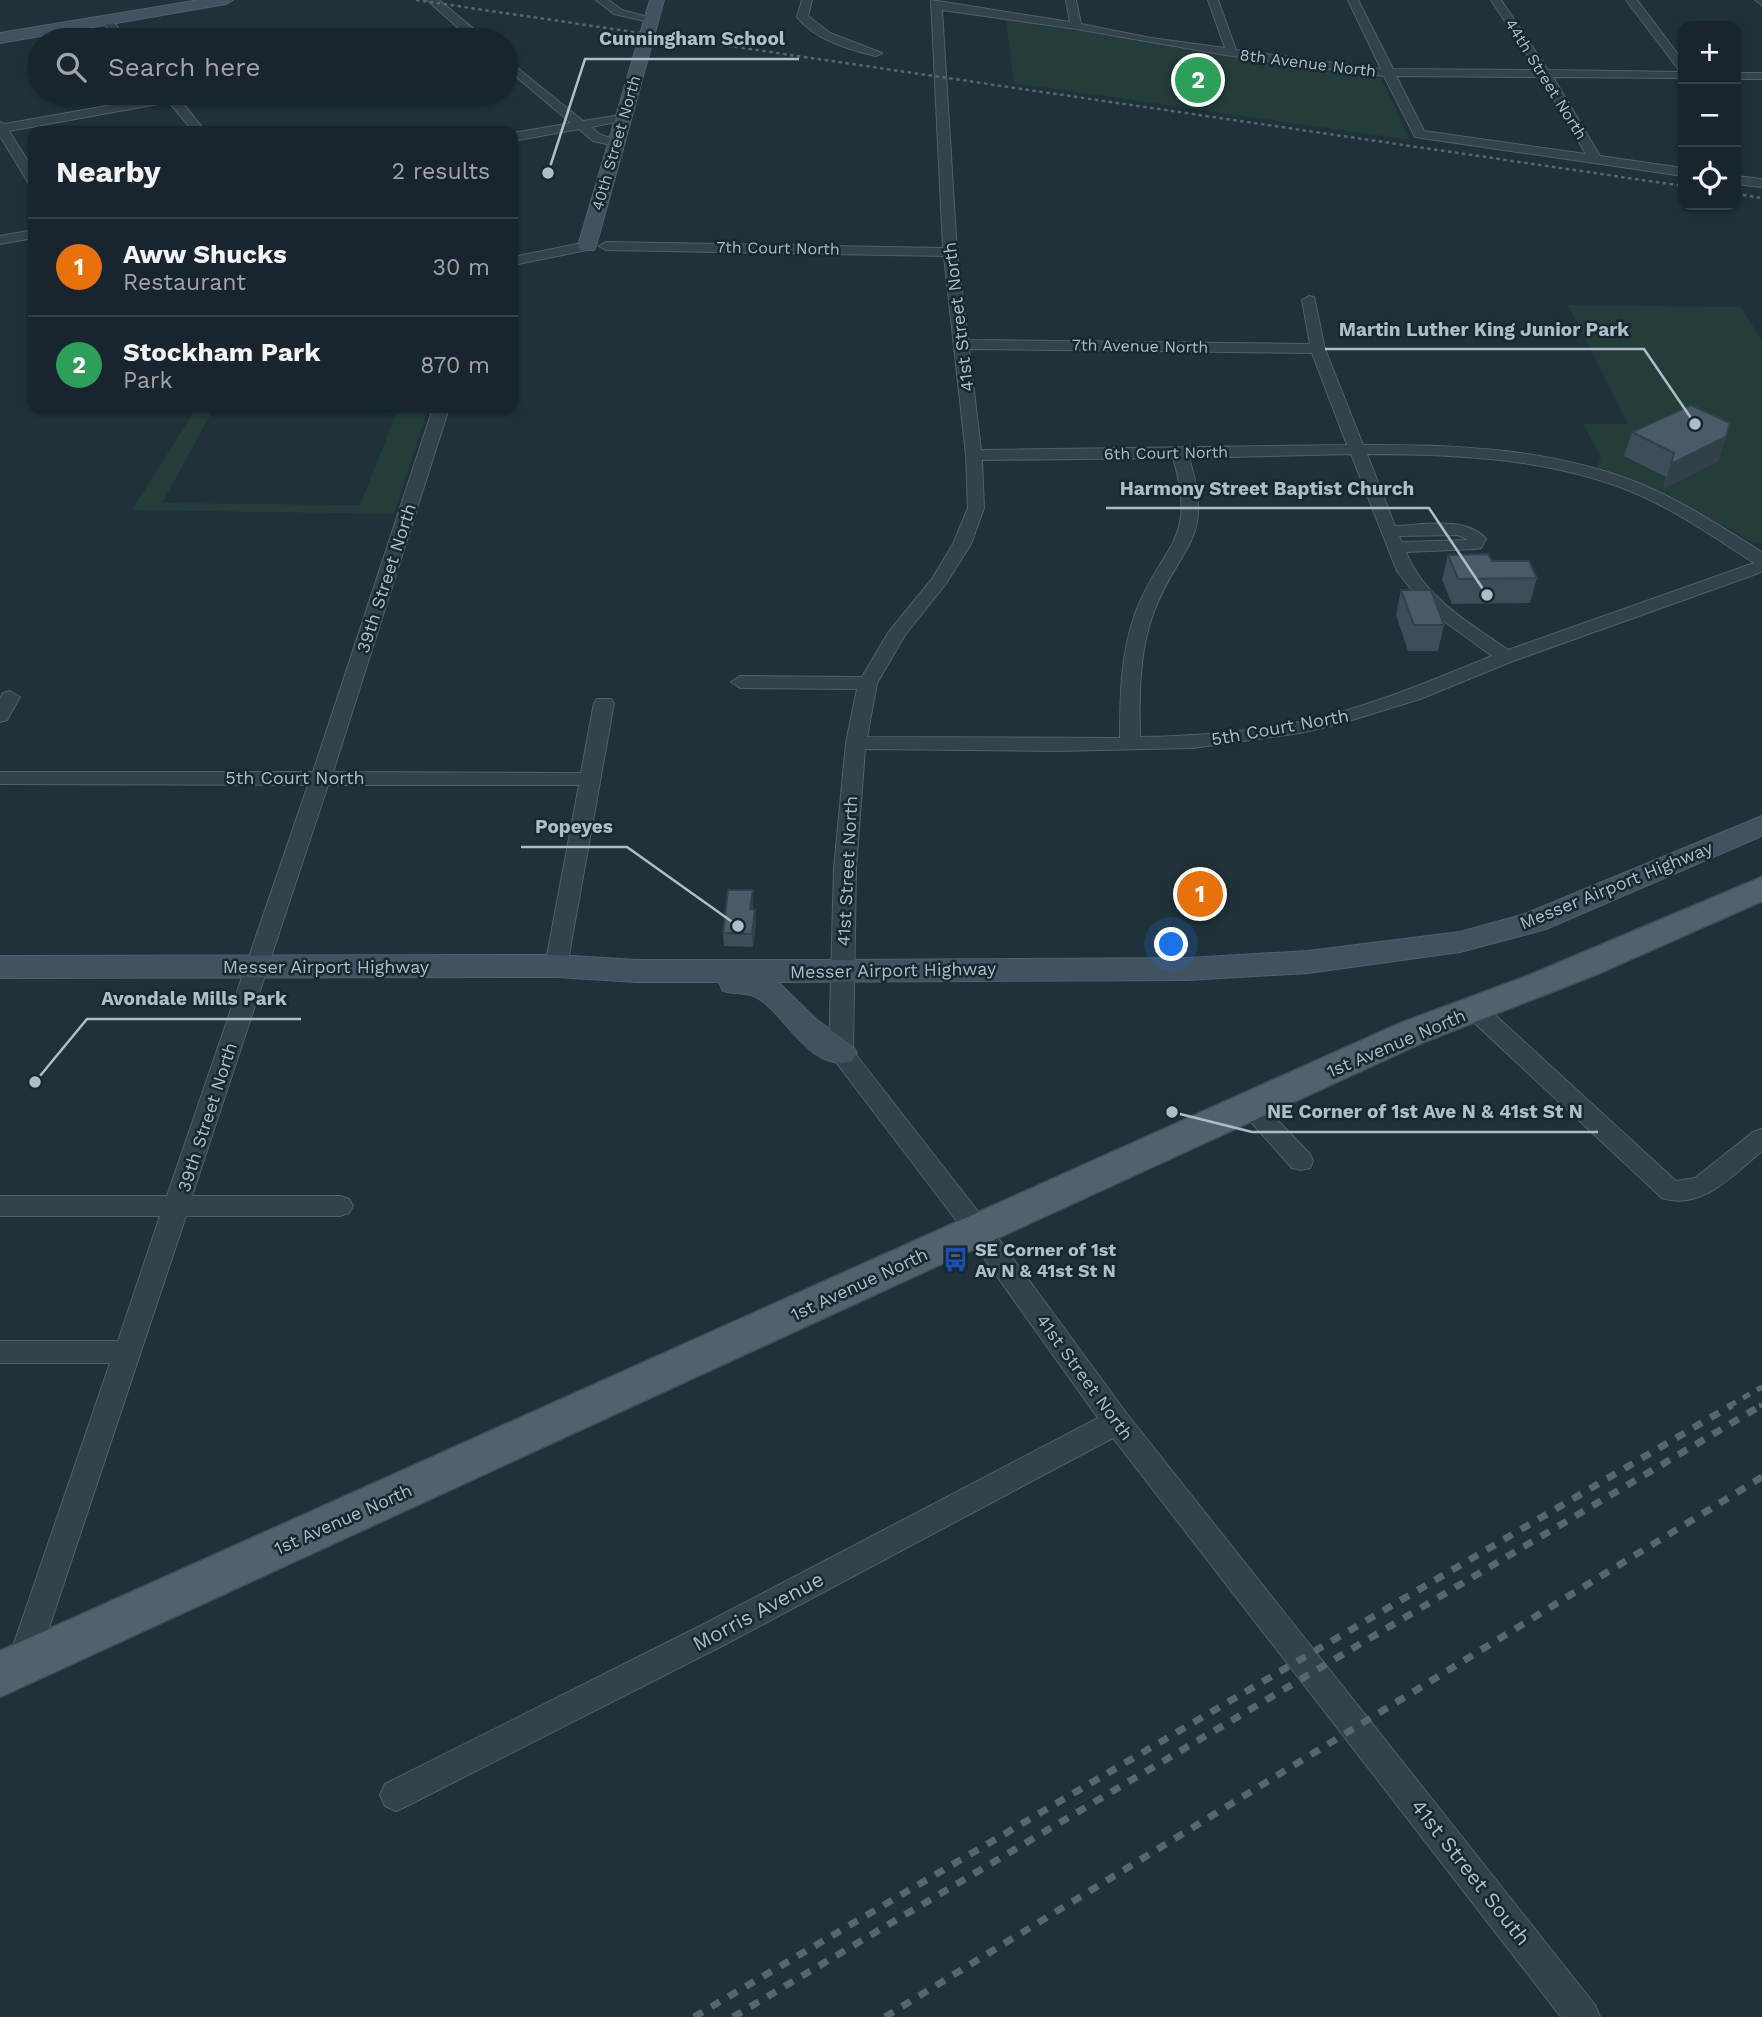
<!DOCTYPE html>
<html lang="en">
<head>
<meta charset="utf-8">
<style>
	:root { --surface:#18252c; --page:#212d34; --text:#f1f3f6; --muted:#9fa5a9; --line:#364248; --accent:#ea580c }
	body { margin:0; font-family:"Work Sans",sans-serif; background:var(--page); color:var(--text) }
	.controls { position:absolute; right:21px; top:21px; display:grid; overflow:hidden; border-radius:14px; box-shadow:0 2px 5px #0004 }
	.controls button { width:63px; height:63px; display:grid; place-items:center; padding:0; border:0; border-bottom:2px solid var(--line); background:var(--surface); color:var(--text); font:35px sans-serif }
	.you { position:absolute; left:1172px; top:945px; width:24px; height:24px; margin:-18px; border:5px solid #fff; border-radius:50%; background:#1a73e8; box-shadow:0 0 0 10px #1a73e833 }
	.badge { display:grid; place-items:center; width:46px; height:46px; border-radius:50%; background:var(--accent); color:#fff; font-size:23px; font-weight:700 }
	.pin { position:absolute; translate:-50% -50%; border:4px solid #fff; box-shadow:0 2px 7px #0006 }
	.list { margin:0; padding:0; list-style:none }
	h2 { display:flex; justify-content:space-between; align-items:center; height:91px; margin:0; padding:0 28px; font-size:30px }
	h2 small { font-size:23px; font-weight:400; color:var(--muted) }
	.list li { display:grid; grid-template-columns:46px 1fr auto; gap:21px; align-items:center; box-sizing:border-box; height:98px; padding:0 28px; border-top:2px solid var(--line) }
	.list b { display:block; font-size:26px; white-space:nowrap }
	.list p { margin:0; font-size:23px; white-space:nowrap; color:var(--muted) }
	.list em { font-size:23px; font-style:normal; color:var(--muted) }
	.icon { flex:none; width:38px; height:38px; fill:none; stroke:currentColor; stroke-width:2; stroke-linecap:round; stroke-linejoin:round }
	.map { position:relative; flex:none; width:1762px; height:2017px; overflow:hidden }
	.search { position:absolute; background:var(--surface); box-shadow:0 2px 5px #0004; left:28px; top:28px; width:490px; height:77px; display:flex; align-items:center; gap:18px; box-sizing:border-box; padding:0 24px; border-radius:38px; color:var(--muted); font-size:26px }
	.panel { position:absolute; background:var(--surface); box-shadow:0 2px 5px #0004; left:28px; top:126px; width:490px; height:287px; border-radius:14px }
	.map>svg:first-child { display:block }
	.green { fill:#233d3a }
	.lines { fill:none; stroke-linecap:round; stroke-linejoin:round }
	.street-casing { stroke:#526068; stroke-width:2 }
	.secondary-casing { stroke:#526068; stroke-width:2 }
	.primary-casing { stroke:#404e57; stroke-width:3 }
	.street { fill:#34424a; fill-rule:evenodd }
	.secondary { fill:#42525e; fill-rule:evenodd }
	.primary { fill:#52616b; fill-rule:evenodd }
	.rail-far2 { stroke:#566772; stroke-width:2.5; stroke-dasharray:3.5 3.5; stroke-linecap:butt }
	.rail-far1 { stroke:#566772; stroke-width:5; stroke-dasharray:8 8; stroke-linecap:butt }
	.rail { stroke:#566772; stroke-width:7; stroke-dasharray:10 10; stroke-linecap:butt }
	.wall { fill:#3e4e58 }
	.shaded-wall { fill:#324047 }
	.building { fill:#485b66; stroke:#324047; stroke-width:2 }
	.labels { text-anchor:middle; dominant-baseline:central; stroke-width:5; stroke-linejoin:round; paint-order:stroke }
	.far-street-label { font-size:16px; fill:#afbdc7; stroke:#19272f }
	.street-label { font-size:18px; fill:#afbdc7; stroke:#19272f }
	.poi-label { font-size:18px; font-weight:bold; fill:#afbdc7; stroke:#19272f; text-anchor:start }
	.near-street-label { font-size:21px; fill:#afbdc7; stroke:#19272f }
	.leader { fill:none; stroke:#afbdc7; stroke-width:2.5 }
	.callout-dot { fill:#afbdc7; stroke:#19272f; stroke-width:2.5 }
	.callout-label { font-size:19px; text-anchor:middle; font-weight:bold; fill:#afbdc7; stroke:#19272f; stroke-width:5; stroke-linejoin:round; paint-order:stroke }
</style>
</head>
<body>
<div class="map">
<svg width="1762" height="2017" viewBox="0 0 1762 2017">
	<rect width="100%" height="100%" fill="#20313a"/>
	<!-- green -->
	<g class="green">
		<polygon points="1006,20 1380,76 1410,140 1014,83"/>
		<polygon points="1568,305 1741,307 1762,341 1762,543 1752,542 1670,496 1597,468 1601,457 1583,424 1628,424"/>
		<polygon points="71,408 230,408 226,412 212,412 162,503 360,505 396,414 317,413 314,408 422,409 426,415 394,514 132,510 195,410"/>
	</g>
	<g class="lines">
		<defs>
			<g id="street">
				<polygon points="427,0 439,0 481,35 482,40 472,40"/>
				<polygon points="596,0 608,0 622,10 655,19 650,22 614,14"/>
				<path d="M802,0H812L808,16L830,33L882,53L876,56C847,49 816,40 797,17Z"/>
				<path d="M931,0L1070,22L1066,0H1076L1081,24L1151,38L1225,48L1208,0H1218L1236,50L1381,69L1348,0H1358L1393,69L1537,70L1491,0H1501L1548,70L1683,72V78L1553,77L1600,156L1683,168V176L1415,137L1384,76L1232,56L1076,29L942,10L957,252L968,340L1310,344L1302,300L1309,296L1314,297L1325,349L1363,445C1457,444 1554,449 1641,484C1684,502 1723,528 1762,552V572L1513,661L1420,699L1339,724L1300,733L1193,748L1055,751L865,749L856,868L853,1051L987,1223L1127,1414L1595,2005L1600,2017H1561L1113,1438L724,1645L407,1806L396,1811L385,1806L380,1795L385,1784L702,1625L1098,1418L969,1237L829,1053L834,868L846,743L857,689L740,688L731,682L740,676L862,677L888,633L932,579L953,544L968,508L966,455L944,256L606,250L599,246L606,242L943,248ZM1396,76L1541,77L1586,154L1424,131ZM969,349L1312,353L1347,445L981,450ZM1351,454L1397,571L1426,608L1492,656C1438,678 1383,701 1326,716C1265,731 1202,736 1140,737C1139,696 1139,653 1153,614C1178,544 1216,544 1189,458ZM1367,454C1455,454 1547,458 1630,491C1674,509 1714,537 1754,563L1508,650C1470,623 1424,598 1406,552L1475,549L1481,548L1486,539C1467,516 1422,525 1395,526ZM1173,458C1199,544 1160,545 1135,614C1121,653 1120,696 1120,738L867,737L877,683L905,635L945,585L971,544L984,508L982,460ZM1458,535L1468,540L1402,542L1399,536Z"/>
				<polygon points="1626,0 1637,0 1683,61 1683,71 1679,70"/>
				<polygon points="1755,0 1762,0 1762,5"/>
				<polygon points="102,18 110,18 128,40 117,40 101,20"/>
				<polygon points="506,59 583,121 627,114 627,120 591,127 601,135 620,141 620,147 593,141 579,129 513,141 513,133 571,123 506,68"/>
				<rect x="1736" y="73" width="26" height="6"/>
				<polygon points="161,93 207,93 205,96 180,100 205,131 193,131 169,102 9,131 33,169 33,183 28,182 0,136 0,122 5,124 163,96"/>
				<polygon points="1736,176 1762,179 1762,187 1736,184"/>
				<polygon points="33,230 33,238 0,244 0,236"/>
				<polygon points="587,242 592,243 592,249 513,265 513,257"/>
				<polygon points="433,408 449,408 333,772 581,773 594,703 597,699 611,699 614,703 567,966 564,971 556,974 548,971 545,966 579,785 328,785 192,1196 340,1196 349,1199 353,1206 349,1213 340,1216 186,1216 37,1664 33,1674 22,1679 11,1674 7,1664 110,1363 0,1363 0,1341 118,1341 160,1216 0,1216 0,1196 167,1196 308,785 0,784 0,772 313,772"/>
				<polygon points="10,691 20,697 7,720 0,722 0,698 3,693"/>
				<path d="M1475,1002L1483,1004L1676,1181L1695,1178L1753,1132L1762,1129V1151C1734,1174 1702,1211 1662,1198L1467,1016L1464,1010L1467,1004Z"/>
				<polygon points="1250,1097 1258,1100 1310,1154 1313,1161 1310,1168 1301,1170 1292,1168 1242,1112 1238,1106 1242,1100"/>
			</g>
			<g id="secondary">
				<polygon points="199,0 233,0 226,4 0,43 0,33"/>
				<polygon points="650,0 664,0 596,246 594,250 580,250 578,246"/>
				<path d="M1762,816V836L1546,929L1460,952L1308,973L1188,980L778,982L817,1020L852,1045L857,1053L852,1061C810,1074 784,1011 756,997C746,992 733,994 723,991L719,982H637L556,977L0,978V956L556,955L637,960H842L1188,958L1308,951L1460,932L1525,914Z"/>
			</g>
			<polygon id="primary" points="1762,877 1762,901 1600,973 1424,1042 0,1697 0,1651 1398,1024 1532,974"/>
		</defs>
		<!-- street casing -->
		<use href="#street" class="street-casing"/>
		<!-- secondary casing -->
		<use href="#secondary" class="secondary-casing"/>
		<!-- primary casing -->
		<use href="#primary" class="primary-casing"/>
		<!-- street -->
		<use href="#street" class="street"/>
		<!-- secondary -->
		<use href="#secondary" class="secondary"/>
		<!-- primary -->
		<use href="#primary" class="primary"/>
		<!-- rail-far2 -->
		<g class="rail-far2">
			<polyline points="416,0 1683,186"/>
			<polyline points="1736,194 1762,198"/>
		</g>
		<!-- rail-far1 -->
		<g class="rail-far1">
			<polyline points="1729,1406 1762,1387"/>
			<polyline points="1759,1406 1762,1405"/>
		</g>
		<!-- rail -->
		<g class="rail">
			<polyline points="694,2017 1732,1405"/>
			<polyline points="733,2017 1762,1405"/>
			<polyline points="885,2017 1762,1477"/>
		</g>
	</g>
	<!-- wall -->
	<g class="wall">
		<polygon points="1632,432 1726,437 1718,461 1663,489 1666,477 1624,456"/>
		<polygon points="1448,555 1492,561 1537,578 1530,603 1452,604 1442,580"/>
		<polygon points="1401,590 1444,625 1438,651 1408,651 1396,615"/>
		<polygon points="753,890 753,910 755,910 756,923 753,947 724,946 723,933"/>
	</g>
	<!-- shaded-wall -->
	<g class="shaded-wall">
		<polygon points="1726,437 1718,461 1663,489 1671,464"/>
		<polygon points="753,890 753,904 751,923 750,909"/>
		<polygon points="755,910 756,923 753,947 752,934"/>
	</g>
	<!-- building -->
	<g class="building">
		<polygon points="1691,405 1730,423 1726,437 1671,464 1674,453 1632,432"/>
		<polygon points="1488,554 1492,561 1529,561 1537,578 1458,579 1448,555"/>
		<polygon points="1401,590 1431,590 1444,625 1414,625"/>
		<polygon points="728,890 753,890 750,909 755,910 752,934 723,933"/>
	</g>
	<!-- icons -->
	<defs>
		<symbol id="bus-bare" viewBox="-9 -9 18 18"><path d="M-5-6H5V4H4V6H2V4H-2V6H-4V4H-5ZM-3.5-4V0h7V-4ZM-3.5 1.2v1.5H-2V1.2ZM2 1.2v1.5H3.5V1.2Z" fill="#1a4fb4" stroke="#19272f" stroke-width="2.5" paint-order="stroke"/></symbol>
	</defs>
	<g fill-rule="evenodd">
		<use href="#bus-bare" x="938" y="1242" width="35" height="35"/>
	</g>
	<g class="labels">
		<!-- far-street labels -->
		<g class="far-street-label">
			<text transform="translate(1308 63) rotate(7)">8th Avenue North</text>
			<text transform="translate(1546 79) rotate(58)">44th Street North</text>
			<text transform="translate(616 143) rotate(-74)">40th Street North</text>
			<text transform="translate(778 248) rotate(1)">7th Court North</text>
			<text transform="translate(1140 346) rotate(1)">7th Avenue North</text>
			<text transform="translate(1166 453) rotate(-1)">6th Court North</text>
		</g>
		<!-- street labels -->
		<g class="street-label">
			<text transform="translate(958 317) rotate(-97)">41st Street North</text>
			<text transform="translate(386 578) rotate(-72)">39th Street North</text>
			<text transform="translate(1280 727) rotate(-10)">5th Court North</text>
			<text x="295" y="777">5th Court North</text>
			<text transform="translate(847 871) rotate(-87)">41st Street North</text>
			<text transform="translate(1616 885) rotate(-22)">Messer Airport Highway</text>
			<text x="326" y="966">Messer Airport Highway</text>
			<text transform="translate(893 970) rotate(-1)">Messer Airport Highway</text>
			<text transform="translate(1396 1043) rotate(-23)">1st Avenue North</text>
			<text transform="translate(207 1117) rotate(-72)">39th Street North</text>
			<text transform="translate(859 1284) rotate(-25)">1st Avenue North</text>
			<text transform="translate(1085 1377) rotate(54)">41st Street North</text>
			<text transform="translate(343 1519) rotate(-24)">1st Avenue North</text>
		</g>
		<!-- poi labels -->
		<g class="poi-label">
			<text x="975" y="1249">SE Corner of 1st<tspan x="975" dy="21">Av N &amp; 41st St N</tspan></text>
		</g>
		<!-- near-street labels -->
		<g class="near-street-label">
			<text transform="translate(758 1611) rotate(-28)">Morris Avenue</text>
			<text transform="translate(1471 1872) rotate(52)">41st Street South</text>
		</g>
	</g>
	<!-- callouts -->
	<path class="leader" d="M548 173L585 59H799M1695 424L1644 349H1325M1487 595L1429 508H1106M738 926L627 847H521M35 1082L87 1019H301M1172 1112L1252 1132H1598"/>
	<g class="callout-dot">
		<circle cx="548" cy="173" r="7"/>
		<circle cx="1695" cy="424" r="7"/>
		<circle cx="1487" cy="595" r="7"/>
		<circle cx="738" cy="926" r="7"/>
		<circle cx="35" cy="1082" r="7"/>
		<circle cx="1172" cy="1112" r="7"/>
	</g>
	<g class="callout-label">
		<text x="692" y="45">Cunningham School</text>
		<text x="1484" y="336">Martin Luther King Junior Park</text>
		<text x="1267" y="495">Harmony Street Baptist Church</text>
		<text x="574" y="833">Popeyes</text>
		<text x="194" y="1005">Avondale Mills Park</text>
		<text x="1425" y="1118">NE Corner of 1st Ave N &amp; 41st St N</text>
	</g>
</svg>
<div class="controls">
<button>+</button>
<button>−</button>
<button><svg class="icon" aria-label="locate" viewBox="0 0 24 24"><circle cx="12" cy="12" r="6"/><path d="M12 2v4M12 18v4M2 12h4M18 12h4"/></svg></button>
</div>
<div class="you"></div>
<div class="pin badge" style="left:1200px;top:894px;background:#e8710a">1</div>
<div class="pin badge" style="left:1198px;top:80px;background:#2e9e5b">2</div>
<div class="search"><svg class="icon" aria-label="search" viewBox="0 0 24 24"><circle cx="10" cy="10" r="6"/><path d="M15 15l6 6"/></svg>Search here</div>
<section class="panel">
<h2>Nearby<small>2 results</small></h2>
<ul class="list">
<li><span class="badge" style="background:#e8710a">1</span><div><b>Aww Shucks</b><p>Restaurant</p></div><em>30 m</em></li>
<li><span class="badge" style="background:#2e9e5b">2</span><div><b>Stockham Park</b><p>Park</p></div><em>870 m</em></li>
</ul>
</section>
</div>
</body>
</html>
